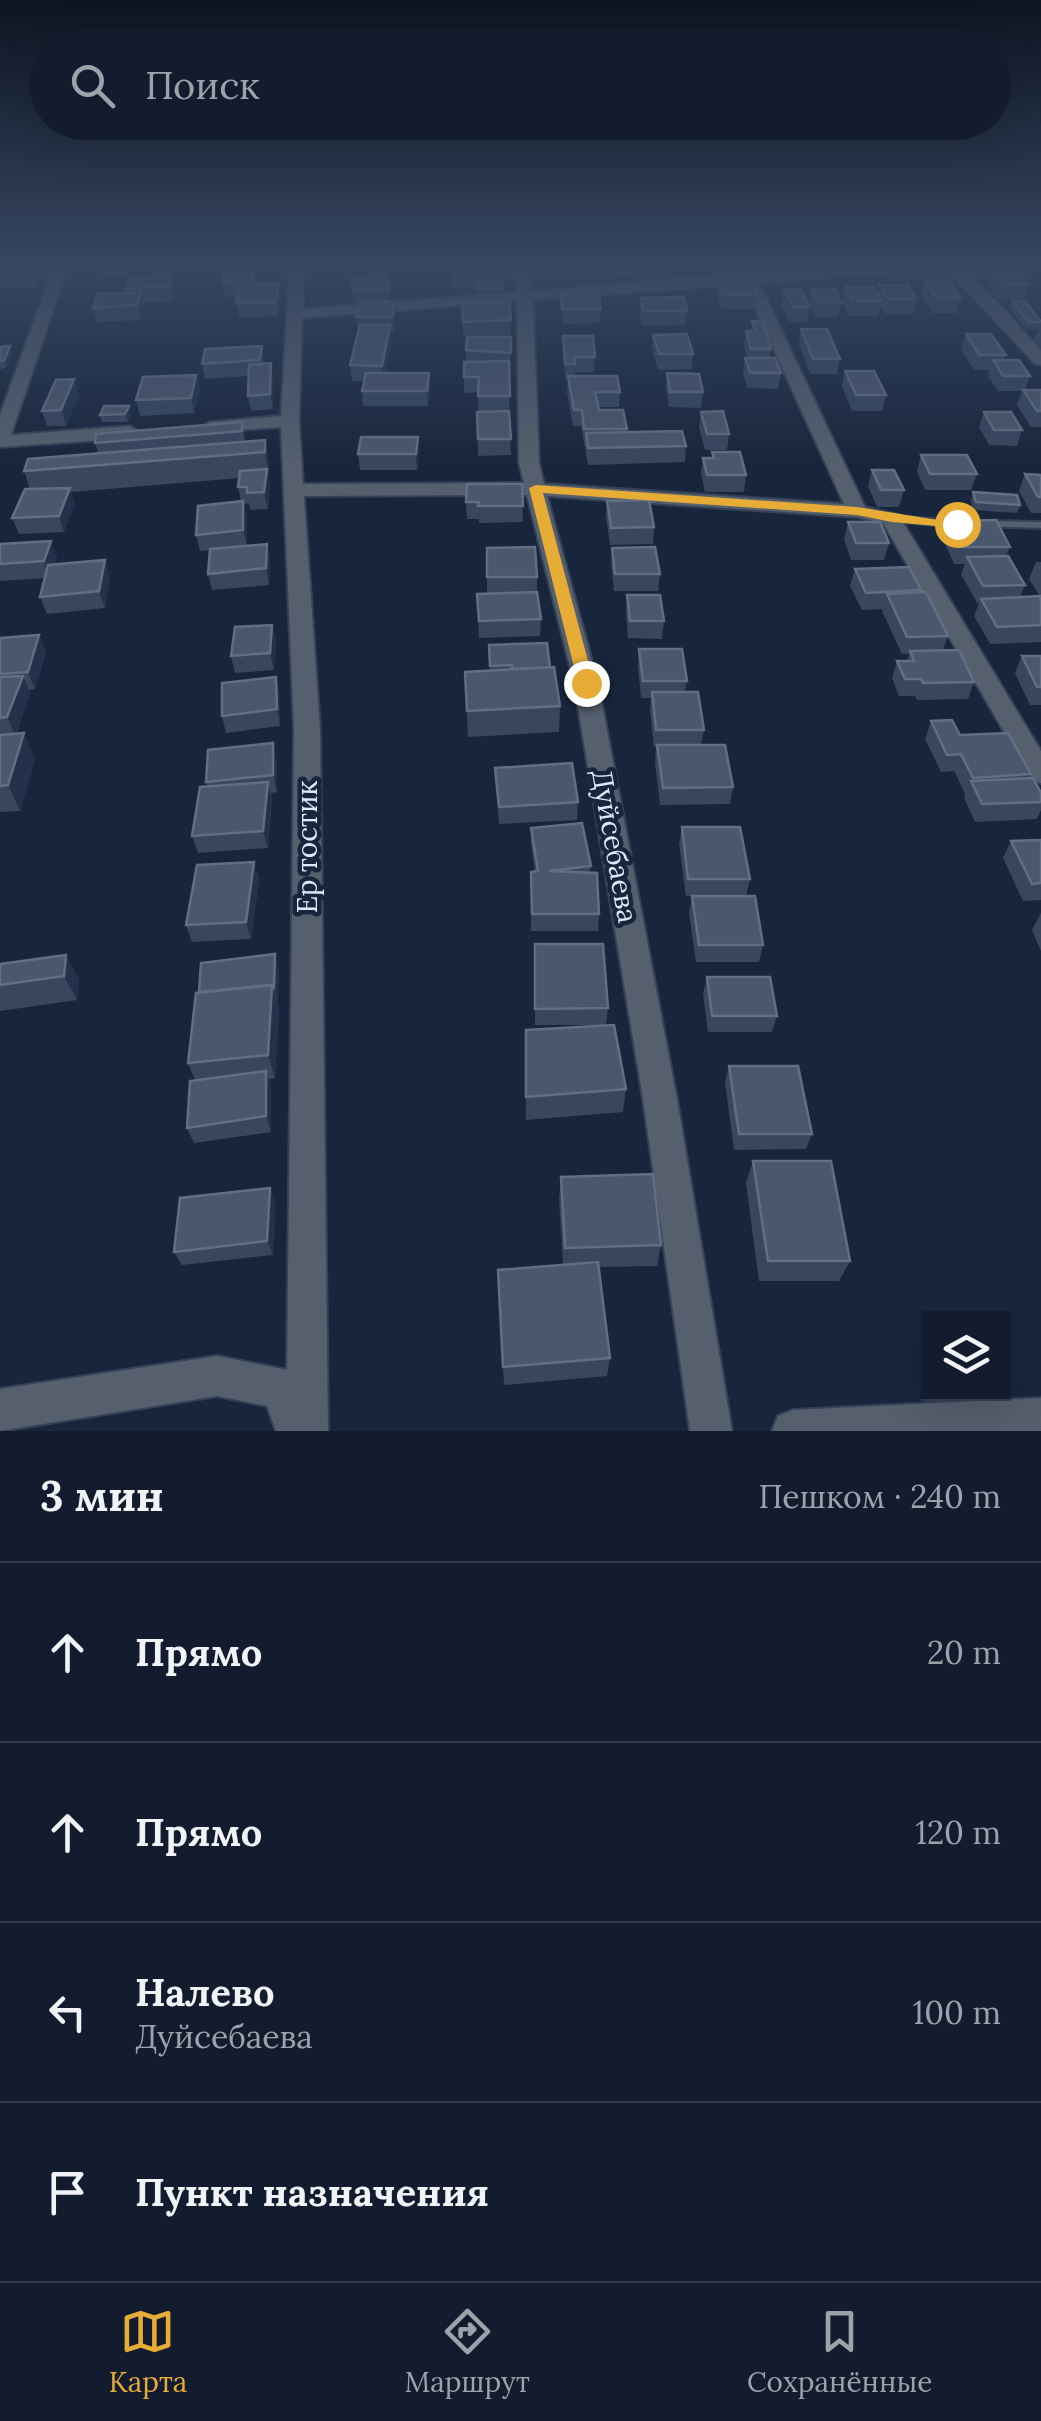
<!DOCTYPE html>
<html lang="ru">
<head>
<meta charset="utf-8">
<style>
	:root { --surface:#121c2e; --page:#1b2536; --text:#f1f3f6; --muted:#9ca1aa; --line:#313a4a; --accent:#e6ac36 }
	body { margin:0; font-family:Lora,serif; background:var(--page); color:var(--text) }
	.controls { position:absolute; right:30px; bottom:30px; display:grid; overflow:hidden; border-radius:0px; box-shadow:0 10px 40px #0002 }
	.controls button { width:90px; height:90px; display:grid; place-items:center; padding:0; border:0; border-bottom:2px solid var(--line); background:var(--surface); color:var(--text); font:50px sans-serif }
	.stop { position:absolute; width:30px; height:30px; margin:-22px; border:8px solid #e6ac36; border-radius:50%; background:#fff }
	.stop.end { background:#e6ac36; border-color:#fff; box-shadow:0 2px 10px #0008 }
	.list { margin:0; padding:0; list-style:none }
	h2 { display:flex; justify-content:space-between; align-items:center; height:130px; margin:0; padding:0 40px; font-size:42px }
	h2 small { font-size:32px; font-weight:400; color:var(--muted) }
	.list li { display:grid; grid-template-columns:65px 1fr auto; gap:30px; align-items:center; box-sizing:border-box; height:180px; padding:0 40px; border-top:2px solid var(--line) }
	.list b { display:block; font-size:38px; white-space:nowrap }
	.list p { margin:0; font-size:32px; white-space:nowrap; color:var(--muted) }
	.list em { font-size:32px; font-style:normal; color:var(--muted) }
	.icon { flex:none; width:55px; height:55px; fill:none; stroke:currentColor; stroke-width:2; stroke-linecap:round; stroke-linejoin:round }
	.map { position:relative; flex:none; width:1041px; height:1431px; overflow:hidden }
	.search { position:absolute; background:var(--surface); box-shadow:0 10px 40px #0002; left:30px; right:30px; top:30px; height:110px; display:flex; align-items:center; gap:25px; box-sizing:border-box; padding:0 35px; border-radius:55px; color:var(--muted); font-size:38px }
	.sheet { height:850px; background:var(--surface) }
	nav { display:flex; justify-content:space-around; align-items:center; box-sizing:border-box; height:140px; border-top:2px solid var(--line); background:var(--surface); font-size:28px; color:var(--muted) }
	nav a { display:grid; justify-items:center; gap:5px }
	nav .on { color:var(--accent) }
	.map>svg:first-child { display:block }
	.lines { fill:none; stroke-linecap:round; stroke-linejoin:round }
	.service-casing { stroke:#344157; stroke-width:4 }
	.minor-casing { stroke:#344157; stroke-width:4 }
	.service { fill:#555f6e; fill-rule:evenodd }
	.minor { fill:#555f6e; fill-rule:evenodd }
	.wall { fill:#38465e }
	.shaded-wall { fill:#23324a }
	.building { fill:#4a586e; stroke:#616e84; stroke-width:2.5 }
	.route { fill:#e6ac36 }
	.labels { text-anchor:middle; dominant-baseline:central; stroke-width:9; stroke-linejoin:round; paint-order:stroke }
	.street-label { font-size:28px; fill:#dfe9f8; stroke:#18263d }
</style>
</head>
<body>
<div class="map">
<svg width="1041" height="1431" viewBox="0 0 1041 1431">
	<rect width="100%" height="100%" fill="#18263d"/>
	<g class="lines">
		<defs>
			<g id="service">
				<polygon points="891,516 959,521 964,524 959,527 887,521 887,517"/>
				<polygon points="984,521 1041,522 1041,528 980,526 980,522"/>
			</g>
			<g id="minor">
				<polygon points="55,263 69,263 11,435 130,426 139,432 130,438 0,447 0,415"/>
				<path d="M290,263H304L303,309L517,292L511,263H525L532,291L748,272L961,263L1041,350V365L1035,364L946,268L759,283L865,507L898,515L901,519L1041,751V783L1032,780L883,523L857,517L547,496L598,683L677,1099L732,1431H690L643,1099L574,683L527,495L304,496L320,729L328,1431H276L267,1406L217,1396L0,1431V1389L217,1356L287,1370L294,729L281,427L210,432L201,427L210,422L281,416ZM744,284L844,504L544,484L539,463L533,300ZM517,301L519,463L524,483L303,484L299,421L302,318Z"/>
				<polygon points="1041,1398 1041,1431 772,1431 778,1416 793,1410"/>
			</g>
		</defs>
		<!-- service casing -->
		<use href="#service" class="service-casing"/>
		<!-- minor casing -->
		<use href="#minor" class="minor-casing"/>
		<!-- service -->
		<use href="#service" class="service"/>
		<!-- minor -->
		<use href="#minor" class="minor"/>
	</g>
	<!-- wall -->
	<g class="wall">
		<polygon points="0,263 44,273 37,287 0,289"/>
		<polygon points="96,263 132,263 129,275 100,277"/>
		<polygon points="357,263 387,263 387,273 359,274"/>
		<polygon points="449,263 490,271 490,280 504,287 504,294 478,295 476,286 453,288 450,276"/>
		<polygon points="540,263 635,263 634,276 602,278 600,272 599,279 544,282 540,272"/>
		<polygon points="704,263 738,263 737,272 708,273"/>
		<polygon points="740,263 759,263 758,268 743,268"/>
		<polygon points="993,272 1029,284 1024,299 997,299 988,286"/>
		<polygon points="171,274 174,289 173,301 143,303 144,306 141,320 97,322 93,308 128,293 127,289"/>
		<polygon points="387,275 390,302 395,302 396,316 393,332 391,332 391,340 385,373 429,373 430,388 428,406 363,406 362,391 364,381 352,381 350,365 358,332 356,317 360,304 354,305 351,278"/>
		<polygon points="925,280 960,298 956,313 932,313 921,294"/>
		<polygon points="256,281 256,284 281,298 278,316 239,318 236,303 238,297 226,297 223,283"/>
		<polygon points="719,282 757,295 755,309 721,309 717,297"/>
		<polygon points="880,285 916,299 913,314 884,314 880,306 878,316 849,316 842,301 845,287 878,294"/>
		<polygon points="812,289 841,302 838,317 815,317 809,303"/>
		<polygon points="784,290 810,307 807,322 790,322 781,304"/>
		<polygon points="561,296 601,309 600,323 562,324"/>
		<polygon points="641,298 687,311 685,325 642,326 639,312"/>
		<polygon points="1012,301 1041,322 1041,348 1034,339 1038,329 1025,329 1010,308"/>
		<polygon points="462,303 511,320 511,335 463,336"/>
		<polygon points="752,321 771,349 770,358 781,373 778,389 747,388 743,373 745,358 747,358 744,346 746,331 751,331"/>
		<polygon points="801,329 840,359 837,374 810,374 799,344"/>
		<polygon points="966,334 1006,355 1004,360 1030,376 1025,390 1041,390 1041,427 1031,427 1017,405 1022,391 998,391 988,376 990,370 974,370 961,349"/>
		<polygon points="653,335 693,354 692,369 658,370 652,350"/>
		<polygon points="563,336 595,357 594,372 575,372 575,376 620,392 619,407 598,407 599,410 627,429 627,432 686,446 685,462 588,465 581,426 573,426 567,392 568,379 565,379"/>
		<polygon points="511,337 509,412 511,455 478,456 477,412 478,412 478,392 464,393 464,362 466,362 466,350"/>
		<polygon points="10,346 12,354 6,368 0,369 0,347"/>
		<polygon points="205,349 264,361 264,364 271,363 273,379 273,409 251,411 248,396 248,376 205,379 202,364"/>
		<polygon points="845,371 886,395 882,411 852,411 842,386"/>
		<polygon points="667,373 703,392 701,408 669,407 666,389"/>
		<polygon points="200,390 194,413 140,416 136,400"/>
		<polygon points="79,394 66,426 47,426 42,411"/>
		<polygon points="701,412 729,434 727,450 705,450 699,427"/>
		<polygon points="984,412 1022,430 1017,446 989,445 979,427"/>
		<polygon points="131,414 128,422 102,422 100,415"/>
		<polygon points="242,422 245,441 265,440 269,463 268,476 270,486 268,509 250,510 249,503 244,504 247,518 247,546 267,544 270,561 269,585 212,590 208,574 210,550 200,551 196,535 241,501 238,487 239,478 71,492 75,504 64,532 19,534 12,518 30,489 24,471 98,453 95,443"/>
		<polygon points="712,452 746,475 744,492 705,492 701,474 703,458 712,458"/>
		<polygon points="419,453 417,470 360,470 358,454"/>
		<polygon points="921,455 977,474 971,490 925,490 917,472"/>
		<polygon points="872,470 904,490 899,507 877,507 868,486"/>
		<polygon points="1025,474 1041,475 1041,513 1031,513 1019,491"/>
		<polygon points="522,484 523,522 479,523 479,519 467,519 466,502"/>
		<polygon points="973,492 1020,505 1017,513 973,510 971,501"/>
		<polygon points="607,501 654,527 653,544 610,545 606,517"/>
		<polygon points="947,521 1010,547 1006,556 1025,585 1020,597 1040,596 1029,579 1036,562 1041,562 1041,642 990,644 974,616 979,603 977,603 961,574 965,564 954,564 942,537"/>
		<polygon points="848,522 889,543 884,560 851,560 844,539"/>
		<polygon points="0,544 57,558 55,564 110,577 105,608 47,614 40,597 45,578 0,581"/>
		<polygon points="487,548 537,577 537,592 541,619 540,636 479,638 477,594 487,594"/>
		<polygon points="612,548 660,574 658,591 614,591 611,564"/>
		<polygon points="855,569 921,590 921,592 948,636 943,650 974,682 968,699 917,700 915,696 899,696 892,678 897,661 907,661 909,654 902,654 882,611 883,609 862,610 850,586"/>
		<polygon points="627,595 664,621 662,639 628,638 626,612"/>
		<polygon points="272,625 276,642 274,670 235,673 231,656"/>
		<polygon points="0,638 46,652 35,689 29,690 30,693 16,734 35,759 20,811 0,812"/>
		<polygon points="489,645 550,668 560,706 559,732 468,737 465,672 490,670"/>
		<polygon points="639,649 687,681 685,692 704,730 701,745 733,787 730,804 660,805 655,763 656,747 654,747 650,710 651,698 641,698 638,667"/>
		<polygon points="1022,656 1041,656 1041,705 1030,705 1015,673"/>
		<polygon points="276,677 279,694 280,726 226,733 222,716"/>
		<polygon points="931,721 1031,774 1030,778 1041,793 1041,810 1037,819 975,822 964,798 965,794 954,771 941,772 925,739"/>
		<polygon points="277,761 277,792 271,793 272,800 268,848 198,853 192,836 207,786 206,782"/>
		<polygon points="495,768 578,802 577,820 499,824"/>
		<polygon points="682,827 750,879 746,896 763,945 759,962 696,962 689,913 692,896 686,896 679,844"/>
		<polygon points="531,828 591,866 590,872 599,914 598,931 531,931 531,872 535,871 531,845"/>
		<polygon points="1041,840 1041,900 1023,901 1003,858 1011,841"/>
		<polygon points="254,862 259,879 251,939 192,942 186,925"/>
		<polygon points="1041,913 1041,951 1032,930"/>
		<polygon points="535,944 608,1008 606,1025 535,1025"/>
		<polygon points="275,954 279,971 277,1005 279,1009 275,1078 269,1079 271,1087 271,1132 194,1143 187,1128 195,1080 188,1063 199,992"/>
		<polygon points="66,955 79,980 77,1000 0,1011 0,964"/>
		<polygon points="707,977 777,1016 772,1032 708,1032 703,994"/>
		<polygon points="526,1030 626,1089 623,1112 526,1120"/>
		<polygon points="729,1066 812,1134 806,1149 734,1150 725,1082"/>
		<polygon points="753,1161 850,1261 839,1281 759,1281 746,1183"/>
		<polygon points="561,1177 661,1245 657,1266 599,1267 610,1358 607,1376 504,1385 498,1270 563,1264 559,1199"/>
		<polygon points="270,1188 275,1203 273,1255 182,1265 174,1252"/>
	</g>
	<!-- shaded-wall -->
	<g class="shaded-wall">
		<polygon points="38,263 41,263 44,273 37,287 33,273"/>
		<polygon points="171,274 174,289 173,301 170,286"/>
		<polygon points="279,283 281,298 278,316 276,302"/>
		<polygon points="141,292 144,306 141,320 137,305"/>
		<polygon points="395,302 396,316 393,332 392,317"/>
		<polygon points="390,325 391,340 383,381 382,366"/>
		<polygon points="10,346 12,354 6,368 4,361"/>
		<polygon points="271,363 273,379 273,409 270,394"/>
		<polygon points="429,373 430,388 428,406 427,391"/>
		<polygon points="196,375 200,390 194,413 191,398"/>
		<polygon points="74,379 79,394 66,426 61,410"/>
		<polygon points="129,406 131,414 128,422 125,414"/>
		<polygon points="418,437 419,453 417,470 416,454"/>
		<polygon points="265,440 269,463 269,476 265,452"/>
		<polygon points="267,469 270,486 268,509 264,492"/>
		<polygon points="70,488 75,504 64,532 59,516"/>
		<polygon points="243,501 247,518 247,547 243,530"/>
		<polygon points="51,541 57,558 50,578 44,561"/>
		<polygon points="267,544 270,561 269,585 266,568"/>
		<polygon points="105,560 110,577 105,608 99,591"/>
		<polygon points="272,625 276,642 274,670 270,653"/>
		<polygon points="39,635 46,652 35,689 28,672"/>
		<polygon points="23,676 30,693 15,735 7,717"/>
		<polygon points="276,677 279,694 280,726 277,709"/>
		<polygon points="24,733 35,759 20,811 8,785"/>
		<polygon points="273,743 277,761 277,792 273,775"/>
		<polygon points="268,782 272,800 268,848 263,831"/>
		<polygon points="254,862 259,879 251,939 246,922"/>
		<polygon points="275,954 279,971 278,1004 274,988"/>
		<polygon points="66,955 79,980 77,1000 64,976"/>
		<polygon points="272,985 279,1009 275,1078 268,1055"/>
		<polygon points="266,1071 271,1087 271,1132 266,1116"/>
		<polygon points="270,1188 275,1203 273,1255 267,1241"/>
	</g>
	<!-- building -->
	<g class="building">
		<polygon points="0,263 38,263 33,273 0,274"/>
		<polygon points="450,263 487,263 490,271 453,274"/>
		<polygon points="542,263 599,263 600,265 544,268"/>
		<polygon points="254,266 253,281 223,283 225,268"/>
		<polygon points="993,272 1019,272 1029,284 1002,284"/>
		<polygon points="171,274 170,286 127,289 130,277"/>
		<polygon points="387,275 389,288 353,290 351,278"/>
		<polygon points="502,280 504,287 478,288 476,281"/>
		<polygon points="925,280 948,280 960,298 936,298"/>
		<polygon points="719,282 753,282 757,295 723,295"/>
		<polygon points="279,283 276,302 236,303 240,285"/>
		<polygon points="880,285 908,285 916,299 888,299"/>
		<polygon points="845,287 874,287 882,301 852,301"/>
		<polygon points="800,289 810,307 793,307 784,290"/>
		<polygon points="812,289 835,289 841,302 818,302"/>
		<polygon points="141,292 137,305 93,308 97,294"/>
		<polygon points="561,296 599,296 601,309 562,309"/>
		<polygon points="684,297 687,311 643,311 641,298"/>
		<polygon points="1012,301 1025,301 1041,322 1028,322"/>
		<polygon points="360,302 395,302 392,317 356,317"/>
		<polygon points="509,302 511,320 463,322 462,303"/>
		<polygon points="752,321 762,321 771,349 751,349 746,331 756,331"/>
		<polygon points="360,325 390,325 382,366 350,365"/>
		<polygon points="801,329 827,329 840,359 813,359"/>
		<polygon points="687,334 693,354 659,354 653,335"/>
		<polygon points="966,334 991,334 1006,355 979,355"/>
		<polygon points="563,336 593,336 595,357 575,357 575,364 565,364"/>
		<polygon points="467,337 511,337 511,353 466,350"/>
		<polygon points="10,346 4,361 0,361 0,347"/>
		<polygon points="262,346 260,360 202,364 205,349"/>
		<polygon points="745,358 775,358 781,373 750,373"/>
		<polygon points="993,360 1019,360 1030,376 1003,376"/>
		<polygon points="509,361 510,396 478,396 479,377 464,377 464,362"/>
		<polygon points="271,363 270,394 248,396 249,365"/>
		<polygon points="845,371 874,371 886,395 856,395"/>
		<polygon points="366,373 429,373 427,391 362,391"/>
		<polygon points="667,373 699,374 703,392 670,392"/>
		<polygon points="196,375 191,398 136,400 143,377"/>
		<polygon points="568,376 617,376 620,392 595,392 599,410 623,410 627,429 584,429 582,410 574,410"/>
		<polygon points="74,379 61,410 42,411 56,380"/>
		<polygon points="1023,390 1041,390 1041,411 1037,411"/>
		<polygon points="104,406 129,406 125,414 100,415"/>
		<polygon points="509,411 511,439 478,439 477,412"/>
		<polygon points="723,411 729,434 707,434 701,412"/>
		<polygon points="984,412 1011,412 1022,430 994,430"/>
		<polygon points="242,422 242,431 95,443 96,434"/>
		<polygon points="682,431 686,446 588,448 586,433"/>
		<polygon points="361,437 418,437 416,454 358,454"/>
		<polygon points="265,440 265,452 24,471 28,459"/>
		<polygon points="712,452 740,452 746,475 707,475 703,458 714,458"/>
		<polygon points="921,455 967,455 977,474 930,474"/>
		<polygon points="267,469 264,492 247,493 247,487 238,487 240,471"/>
		<polygon points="872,470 894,470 904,490 881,490"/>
		<polygon points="1025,474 1041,475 1041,497 1038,497"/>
		<polygon points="467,484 522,484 523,506 478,506 479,502 466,502"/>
		<polygon points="70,488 59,516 12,518 25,489"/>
		<polygon points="973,492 1017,495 1020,505 976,502"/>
		<polygon points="649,500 654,527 611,528 607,501"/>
		<polygon points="243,501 243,530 196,535 198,506"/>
		<polygon points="996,520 1010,547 960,547 947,521"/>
		<polygon points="848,522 880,522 889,543 856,543"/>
		<polygon points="51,541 44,561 0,564 0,544"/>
		<polygon points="267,544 266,568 208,574 210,549"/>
		<polygon points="535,547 537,577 487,577 487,548"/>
		<polygon points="655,547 660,574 615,574 612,548"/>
		<polygon points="1008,556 1025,585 983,586 967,557"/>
		<polygon points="105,560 99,591 40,597 48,565"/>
		<polygon points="909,567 921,590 866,593 855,569"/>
		<polygon points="537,592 541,619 479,621 477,594"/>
		<polygon points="926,592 948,636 907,637 887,594"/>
		<polygon points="627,595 660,595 664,621 630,621"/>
		<polygon points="1041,596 1041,625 997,627 981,599"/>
		<polygon points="272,625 270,653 231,656 235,627"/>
		<polygon points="39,635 28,672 0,674 0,638"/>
		<polygon points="547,643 550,668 512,669 512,665 490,666 489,645"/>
		<polygon points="639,649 682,649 687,681 643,681"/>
		<polygon points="959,650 974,682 923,683 921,679 905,679 897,661 914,661 910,651"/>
		<polygon points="1022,656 1041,656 1041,687 1037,687"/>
		<polygon points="554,667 560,706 467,711 465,672"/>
		<polygon points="23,676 7,717 0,718 0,677"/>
		<polygon points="276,677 277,709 222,716 222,683"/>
		<polygon points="652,692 698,692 704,730 656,730"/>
		<polygon points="952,720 960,735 1008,733 1031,774 973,778 961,754 947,755 931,721"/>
		<polygon points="24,733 8,785 0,786 0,735"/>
		<polygon points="273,743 273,775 206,782 208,750"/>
		<polygon points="657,745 725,745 733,787 663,788"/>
		<polygon points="572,763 578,802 499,807 495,768"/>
		<polygon points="1033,778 1041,793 1041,802 982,804 971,781"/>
		<polygon points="268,782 263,831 192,836 200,787"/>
		<polygon points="582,823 591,866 549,871 597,873 599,914 532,914 531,872 538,871 531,828"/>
		<polygon points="682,827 740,827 750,879 688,879"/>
		<polygon points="1041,840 1041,883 1032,884 1011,841"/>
		<polygon points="254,862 246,922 186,925 197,865"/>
		<polygon points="692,896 755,896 763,945 699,945"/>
		<polygon points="535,944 603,944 608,1008 535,1009"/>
		<polygon points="275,954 274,988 272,988 272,985 199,992 201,963"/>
		<polygon points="66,955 64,976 0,985 0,964"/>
		<polygon points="707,977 770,977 777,1016 712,1016"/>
		<polygon points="272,985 268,1055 188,1063 196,993"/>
		<polygon points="614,1025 626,1089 526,1097 526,1030"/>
		<polygon points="729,1066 798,1066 812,1134 739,1134"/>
		<polygon points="266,1071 266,1116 187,1128 190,1081"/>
		<polygon points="753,1161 831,1161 850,1261 768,1261"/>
		<polygon points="653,1174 661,1245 565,1248 561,1177"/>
		<polygon points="270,1188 267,1241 174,1252 180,1198"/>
		<polygon points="598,1262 610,1358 503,1367 498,1270"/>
	</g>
	<!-- sky -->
	<linearGradient id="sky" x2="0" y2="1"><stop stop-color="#0d1522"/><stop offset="0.57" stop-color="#374762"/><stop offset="1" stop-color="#374762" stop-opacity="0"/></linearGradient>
	<rect width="1041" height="464" fill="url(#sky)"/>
	<!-- route -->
	<polygon class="route" points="536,485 857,507 963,524 957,528 892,522 857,515 543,493 594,683 586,688 578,683 529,488"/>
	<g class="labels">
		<!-- street labels -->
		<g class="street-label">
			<text transform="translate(615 846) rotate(80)">Дуйсебаева</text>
			<text transform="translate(307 847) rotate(-90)">Ер тостик</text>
		</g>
	</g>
</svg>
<div class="controls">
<button><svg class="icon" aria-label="layers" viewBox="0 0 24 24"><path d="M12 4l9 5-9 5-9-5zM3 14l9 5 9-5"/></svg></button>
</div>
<div class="stop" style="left:957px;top:524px"></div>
<div class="stop end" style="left:586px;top:683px"></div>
<div class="search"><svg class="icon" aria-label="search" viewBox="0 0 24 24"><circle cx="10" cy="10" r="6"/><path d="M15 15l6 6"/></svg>Поиск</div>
</div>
<section class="sheet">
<h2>3 мин<small>Пешком · 240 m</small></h2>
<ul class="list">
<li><svg class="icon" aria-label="ahead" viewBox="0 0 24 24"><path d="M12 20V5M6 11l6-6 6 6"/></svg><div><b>Прямо</b></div><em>20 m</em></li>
<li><svg class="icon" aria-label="ahead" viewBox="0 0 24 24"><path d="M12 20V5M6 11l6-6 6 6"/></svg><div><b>Прямо</b></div><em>120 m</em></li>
<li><svg class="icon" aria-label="left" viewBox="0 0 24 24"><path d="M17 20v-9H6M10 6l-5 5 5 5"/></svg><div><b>Налево</b><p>Дуйсебаева</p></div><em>100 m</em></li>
<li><svg class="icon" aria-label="arrive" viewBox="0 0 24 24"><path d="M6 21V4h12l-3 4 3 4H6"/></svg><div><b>Пункт назначения</b></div></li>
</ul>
</section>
<nav>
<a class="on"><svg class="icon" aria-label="map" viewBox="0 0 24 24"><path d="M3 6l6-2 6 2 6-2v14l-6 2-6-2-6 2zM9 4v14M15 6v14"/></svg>Карта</a>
<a><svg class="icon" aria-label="directions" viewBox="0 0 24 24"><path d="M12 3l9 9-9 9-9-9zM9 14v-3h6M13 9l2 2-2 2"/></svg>Маршрут</a>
<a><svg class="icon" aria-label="saved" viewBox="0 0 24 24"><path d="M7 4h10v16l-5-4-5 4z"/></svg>Сохранённые</a>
</nav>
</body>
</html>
